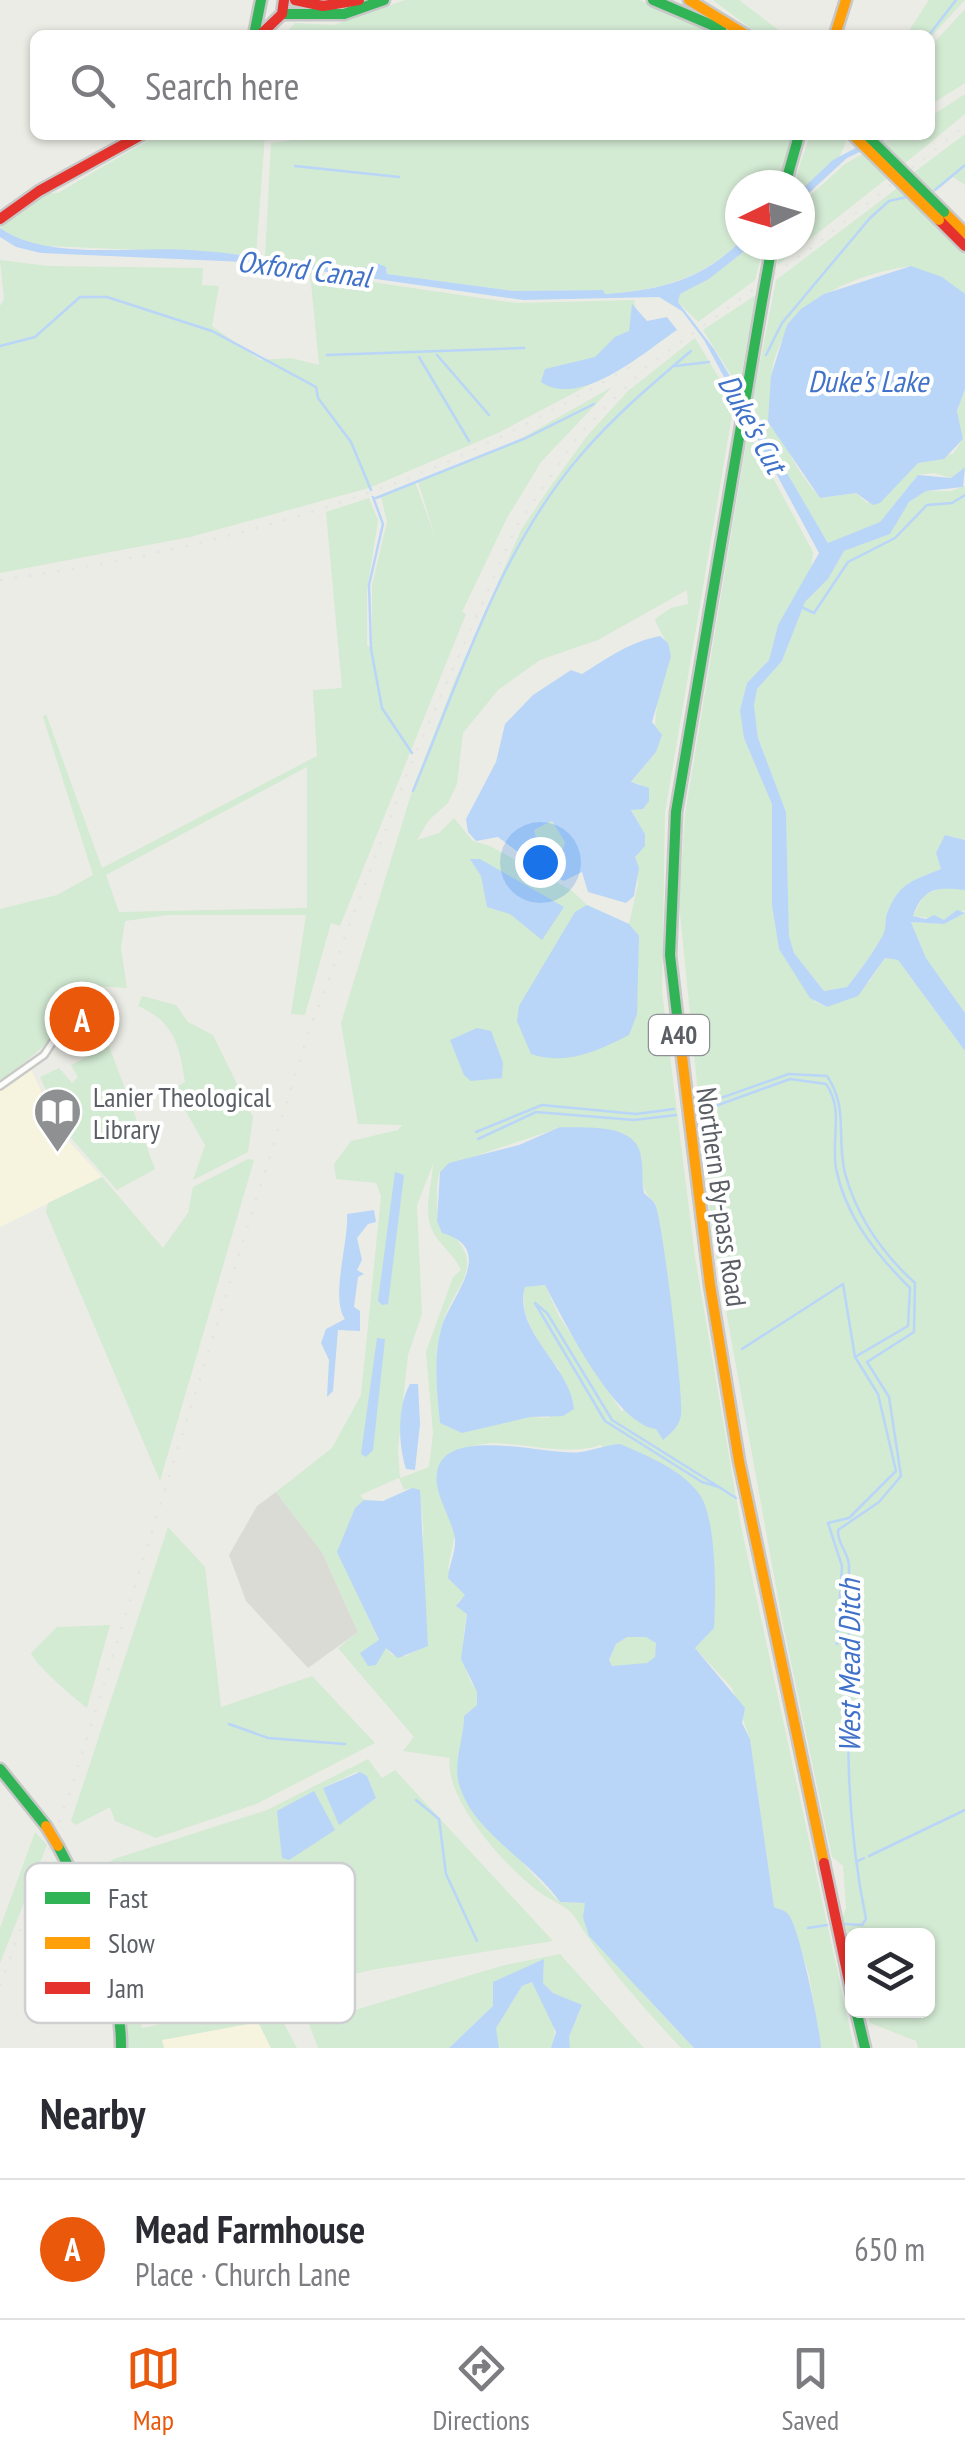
<!DOCTYPE html>
<html lang="en">
<head>
<meta charset="utf-8">
<style>
	:root { --surface:#fff; --page:#f7f7f7; --text:#2b2b33; --muted:#7c7c81; --line:#e1e1e2; --accent:#ea580c }
	body { margin:0; font-family:"PT Sans Narrow",sans-serif; background:var(--page); color:var(--text) }
	.controls { position:absolute; right:30px; bottom:30px; display:grid; overflow:hidden; border-radius:15px; box-shadow:0 2px 8px #0004 }
	.controls button { width:90px; height:90px; display:grid; place-items:center; padding:0; border:0; border-bottom:2px solid var(--line); background:var(--surface); color:var(--text); font:50px sans-serif }
	.compass { position:absolute; left:725px; top:170px; width:90px; height:90px; border-radius:50%; background:var(--surface); box-shadow:0 2px 8px #0004; rotate:265deg }
	.you { position:absolute; left:540px; top:862px; width:35px; height:35px; margin:-25px; border:8px solid #fff; border-radius:50%; background:#1a73e8; box-shadow:0 0 0 15px #1a73e833 }
	.badge { display:grid; place-items:center; width:65px; height:65px; border-radius:50%; background:var(--accent); color:#fff; font-size:32px; font-weight:700 }
	.pin { position:absolute; translate:-50% -50%; border:5px solid #fff; box-shadow:0 2px 10px #0006 }
	.list { margin:0; padding:0; list-style:none }
	h2 { display:flex; justify-content:space-between; align-items:center; height:130px; margin:0; padding:0 40px; font-size:42px }
	h2 small { font-size:32px; font-weight:400; color:var(--muted) }
	.list li { display:grid; grid-template-columns:65px 1fr auto; gap:30px; align-items:center; box-sizing:border-box; height:140px; padding:0 40px; border-top:2px solid var(--line) }
	.list b { display:block; font-size:38px; white-space:nowrap }
	.list p { margin:0; font-size:32px; white-space:nowrap; color:var(--muted) }
	.list em { font-size:32px; font-style:normal; color:var(--muted) }
	.icon { flex:none; width:55px; height:55px; fill:none; stroke:currentColor; stroke-width:2; stroke-linecap:round; stroke-linejoin:round }
	.map { position:relative; flex:none; width:965px; height:2048px; overflow:hidden }
	.search { position:absolute; background:var(--surface); box-shadow:0 2px 8px #0004; left:30px; right:30px; top:30px; height:110px; display:flex; align-items:center; gap:25px; box-sizing:border-box; padding:0 35px; border-radius:15px; color:var(--muted); font-size:38px }
	.sheet { height:270px; background:var(--surface) }
	nav { display:flex; justify-content:space-around; align-items:center; box-sizing:border-box; height:140px; border-top:2px solid var(--line); background:var(--surface); font-size:28px; color:var(--muted) }
	nav a { display:grid; justify-items:center; gap:5px }
	nav .on { color:var(--accent) }
	.map>svg:first-child { display:block }
	.commercial { fill:#f6f4de }
	.industrial { fill:#dbdbd6 }
	.green { fill:#d3ead3; fill-rule:evenodd }
	.water { fill:#b9d6f8; fill-rule:evenodd }
	.lines { fill:none; stroke-linecap:round; stroke-linejoin:round }
	.stream { stroke:#b9d6f8; stroke-width:2.5 }
	.street-casing { stroke:#c9cac8; stroke-width:10 }
	.fast-casing { stroke:#c7c8c7; stroke-width:15 }
	.slow-casing { stroke:#c7c8c7; stroke-width:15 }
	.jam-casing { stroke:#c7c8c7; stroke-width:15 }
	.street { stroke:#fcfcfb; stroke-width:5 }
	.fast { stroke:#30b455; stroke-width:10 }
	.slow { stroke:#ff9f0a; stroke-width:10 }
	.jam { stroke:#e5322d; stroke-width:10 }
	.rail { stroke:#e4e4e3; stroke-width:2.5; stroke-dasharray:2.5 12; stroke-linecap:butt }
	.fast-bridge-casing { stroke:#c7c8c7; stroke-width:15; stroke-linecap:butt }
	.slow-bridge-casing { stroke:#c7c8c7; stroke-width:15; stroke-linecap:butt }
	.fast-bridge { stroke:#30b455; stroke-width:10 }
	.slow-bridge { stroke:#ff9f0a; stroke-width:10 }
	.labels { text-anchor:middle; dominant-baseline:central; stroke-width:8; stroke-linejoin:round; paint-order:stroke }
	.shield { fill:#fff; stroke:#8c8f93; stroke-width:2.5 }
	.shield-label { font-size:25px; font-weight:bold; fill:#5b5f65 }
	.poi-label { font-size:28px; fill:#5b5f65; stroke:#fff; text-anchor:start }
	.street-label { font-size:28px; fill:#5b5f65; stroke:#fff }
	.water-label { font-size:30px; font-style:italic; fill:#4072c9; stroke:#fff }
	.key { fill:#fff; stroke:#cecfd1; stroke-width:2.5 }
	.key-label { font-size:28px; fill:#5b5f65 }
</style>
</head>
<body>
<div class="map">
<svg width="965" height="2048" viewBox="0 0 965 2048">
	<rect width="100%" height="100%" fill="#ecece6"/>
	<!-- commercial -->
	<g class="commercial">
		<polygon points="29,1065 61,1133 102,1177 0,1227 0,1086"/>
		<polygon points="259,2022 271,2048 164,2048 161,2040"/>
	</g>
	<!-- industrial -->
	<polygon class="industrial" points="276,1492 322,1552 358,1632 308,1668 246,1601 229,1555 257,1506"/>
	<!-- green -->
	<g class="green">
		<polygon points="405,0 640,0 716,35 284,35 295,23 334,25"/>
		<polygon points="713,0 739,0 785,35 759,35"/>
		<polygon points="929,0 965,0 930,38 906,35"/>
		<polygon points="965,9 965,83 930,105 930,47"/>
		<polygon points="965,94 965,114 904,164 883,142 901,135 930,135 930,117"/>
		<polygon points="965,134 965,185 953,177 934,192 913,173"/>
		<polygon points="157,135 265,135 256,255 48,246 22,242 0,228 44,193 58,193"/>
		<path d="M292,135H793L778,185H740V242C699,280 660,290 604,294L603,290L513,291L387,274V269L288,264L265,257L271,143L292,140Z"/>
		<polygon points="810,135 849,135 839,158 800,191 800,185 793,185"/>
		<polygon points="866,152 890,176 777,265 781,245 800,245 800,205 845,164"/>
		<path d="M900,186L965,254V294L911,266C772,286 727,388 820,498L856,493L867,503L922,460L953,454L963,439L957,412L965,389V467L951,478L934,473L918,475L880,522L829,544L750,414L776,280Z"/>
		<polygon points="752,245 764,245 755,280 698,322 678,302 680,294 709,279"/>
		<polygon points="0,260 48,266 203,268 202,285 219,286 212,326 260,360 291,358 319,365 310,273 516,303 634,300 642,340 589,385 498,433 369,488 190,537 0,573 0,306 4,299"/>
		<polygon points="756,295 739,388 703,330"/>
		<path d="M695,338L734,403L665,813L662,991L695,1257L741,1526L854,2048H821L809,1975L792,1921L774,1907L750,1739L732,1688L695,1648L714,1628V1572L705,1506L600,1445C561,1460 497,1432 466,1449C456,1456 445,1467 436,1475L455,1535L448,1568L466,1595L458,1602L467,1613C462,1639 459,1671 478,1692L477,1705L464,1716C464,1749 453,1770 466,1802L559,1902L586,1903L642,1993L694,2048H681C642,2006 604,1964 574,1916C567,1906 552,1901 542,1894C509,1871 443,1799 450,1758L403,1751L414,1737L338,1648L358,1632L322,1552L276,1492L332,1448L361,1395L381,1196L376,1183L336,1179L334,1164L351,1141L398,1130L402,1125L358,1124L341,1023L413,788L455,680L521,530L550,487L587,436L628,391ZM687,590L688,604L671,608L655,619C658,630 667,639 668,649C671,672 659,678 658,696C656,716 653,731 656,752L631,783L641,784L631,809L645,834L635,857L638,884L629,924L587,905L571,890L490,846L473,841L454,818L439,833L417,840L429,820L448,803L457,784L463,733L498,690L540,660L598,640ZM639,937L636,982L546,1013ZM560,1127L624,1134L642,1158C641,1178 640,1190 656,1204L673,1325L622,1412L559,1316L545,1285L525,1287C517,1315 542,1348 559,1369L549,1418L530,1417L484,1427L440,1423C437,1393 433,1358 441,1328C456,1276 494,1267 437,1221C438,1207 435,1184 440,1172C444,1164 542,1135 560,1127ZM433,1164C432,1185 423,1209 432,1230C439,1245 454,1254 461,1270L453,1277L426,1352L433,1433L429,1467L400,1478L398,1448L408,1355L422,1314L417,1205ZM399,1478L404,1490L412,1488C429,1514 422,1544 421,1573C421,1596 426,1622 428,1645L406,1656L392,1655L386,1648L379,1655L370,1648L379,1641L338,1552L355,1508L364,1500L360,1495Z"/>
		<path d="M612,387L541,462L507,518L462,612L466,614L340,926L331,923L305,1015L291,1014L306,915H168L125,921L121,948L127,988L77,985C67,1031 38,1054 0,1080V909L57,895L93,875L43,717L46,714L102,868L317,756L313,690L342,688L326,512L369,498L378,520L367,592V645L372,649V585L387,522L381,496L415,482L435,536L418,482L513,443ZM307,767V908L119,912L106,875Z"/>
		<polygon points="748,432 813,552 811,574 778,625 769,660 747,683 740,710 772,804 772,906 779,949 815,1002 827,1007 869,982 885,958 898,960 965,1051 965,2048 918,2048 916,2041 870,2023 867,2011 928,2010 928,1936 852,1936 852,1952 849,1931 838,1928 846,1908 843,1866 832,1857 782,1620 712,1233 679,904 685,814"/>
		<path d="M965,486V840L946,835L936,853L941,869C914,880 900,882 888,911C884,918 887,928 884,935C874,953 860,971 847,987L824,991L794,953L789,936L786,812L758,738L754,705L757,689L782,661L805,602L828,579L844,551L889,534L909,502L926,491H951Z"/>
		<polygon points="552,821 565,842 562,853 536,837 534,830"/>
		<polygon points="949,885 965,890 965,910 944,920 913,916 924,895"/>
		<polygon points="965,913 965,1013 926,958 911,922 944,924"/>
		<path d="M142,996L176,1005L188,1022L213,1035L253,1117L248,1152L193,1180L205,1145L173,1089L185,1082C179,1043 174,1022 138,1006Z"/>
		<polygon points="109,1046 155,1169 117,1190 64,1130 40,1077 59,1068 72,1083 78,1077 71,1065"/>
		<polygon points="248,1159 254,1160 160,1481 46,1212 48,1203 102,1177 163,1248 188,1213 193,1187"/>
		<polygon points="168,1527 205,1567 221,1707 312,1676 375,1743 256,1804 156,1838 115,1821 110,1807 76,1825 71,1821"/>
		<path d="M110,1625L87,1708C75,1699 35,1665 31,1653L57,1627Z"/>
		<polygon points="627,1637 646,1637 657,1643 655,1657 647,1664 612,1666 609,1661 616,1644"/>
		<path d="M368,1759L382,1778L395,1770L553,1941L371,1970L227,2005L228,1866L226,1879L127,1908L109,1881L105,1865L114,1859L267,1810ZM356,1772L367,1776L376,1798L339,1824L323,1788Z"/>
		<polygon points="35,1832 47,1845 0,1963 0,1928"/>
		<polygon points="122,1936 142,2028 272,2001 297,2048 271,2048 258,2022 162,2040 164,2048 128,2048 125,2008 108,1939"/>
		<polygon points="560,1954 644,2048 570,2048 569,2037 582,2006 553,1993 543,1983 544,1961 494,1983 493,2006 449,2048 318,2048 309,2024 501,1966"/>
		<path d="M532,1982C545,2000 561,2027 551,2048H499L495,2028L522,1986Z"/>
	</g>
	<!-- water -->
	<g class="water">
		<polygon points="880,135 896,135 847,158 800,201 800,191 833,160"/>
		<path d="M0,228C45,261 135,246 190,250C248,254 302,264 359,270L379,264L386,267L387,274L513,291L603,290L605,294C660,290 699,281 740,242L752,245L709,279L680,294L678,302L714,349L828,543L880,522L918,475L951,478L965,467L963,487L926,491L909,502L890,534L844,551L828,579L805,602L782,661L757,689L754,705L758,738L786,812L789,936L794,953L824,991L847,987C860,971 873,953 883,935C887,928 884,918 888,911C900,882 914,880 941,869L936,853L945,835L965,840V890C940,888 924,885 913,916L926,919L934,915L944,920L957,910L965,913L944,924L911,922L926,958L965,1013V1051L898,960L885,958L858,996L827,1007L810,998L779,949L772,906V804L744,738L740,710L747,683L769,660L778,625L819,553L704,340L682,311L659,297L523,300L265,263L41,253L16,247L0,237Z"/>
		<polygon points="911,266 942,277 965,294 965,389 957,411 963,439 944,459 918,463 880,503 873,505 856,493 820,498 768,422 771,376 787,325 801,309 824,294"/>
		<path d="M632,304L647,321L667,317L677,330C644,352 581,409 541,382L545,369L595,357L615,337L629,331Z"/>
		<path d="M660,636L668,643L671,656L652,722L662,735L656,752L631,782L649,788V801L643,809L631,810L645,834V846L635,857L639,868L634,896L626,903L588,892L582,872L564,881L545,872L498,837L476,841L468,832L466,819L496,762L505,724L533,695L571,670L582,674C608,658 629,642 660,636ZM552,821L565,842L562,853L536,837L534,830Z"/>
		<polygon points="470,859 480,859 564,907 542,940 510,914 487,907 481,876"/>
		<path d="M587,905L629,924L639,936L637,1014L629,1035C597,1051 566,1066 531,1054L517,1021L519,1006L575,912Z"/>
		<polygon points="477,1028 491,1031 503,1063 502,1078 471,1081 464,1075 450,1040"/>
		<path d="M560,1127C584,1128 632,1123 640,1152C644,1165 641,1179 644,1193C648,1197 652,1199 655,1204C662,1215 684,1399 681,1415C679,1427 671,1433 663,1440L656,1429C615,1424 564,1321 545,1285L525,1287C512,1331 571,1366 574,1409L563,1416L530,1417L462,1433L440,1423C437,1393 433,1359 441,1329C449,1298 499,1249 442,1233L437,1221L440,1172L449,1163L519,1145Z"/>
		<polygon points="395,1172 404,1175 388,1304 382,1305 378,1301"/>
		<path d="M374,1210L376,1222L368,1224L357,1238L362,1260L357,1270L364,1274L358,1277L354,1307L360,1311V1331L338,1330L333,1391L327,1397L329,1360L321,1343L326,1329L345,1319C330,1297 349,1242 347,1214Z"/>
		<polygon points="377,1338 385,1339 373,1450 366,1457 361,1454"/>
		<path d="M410,1384H418L420,1424L415,1470L406,1469C398,1444 397,1407 410,1384Z"/>
		<path d="M620,1444C646,1455 683,1470 700,1495C717,1521 716,1597 714,1628L695,1648L745,1708L742,1723L750,1739L774,1907C778,1909 785,1910 788,1914C799,1925 820,2028 821,2048H694L589,1936L583,1917L585,1903L560,1902C533,1862 472,1832 459,1784C453,1761 464,1740 464,1716L477,1705V1692L461,1659L467,1614L456,1606L465,1595L448,1578C449,1565 456,1552 455,1539C452,1518 433,1493 437,1472C445,1423 551,1457 581,1452C595,1450 605,1445 620,1444ZM627,1637H646L656,1643L655,1657L647,1663L612,1666L609,1660L616,1644Z"/>
		<polygon points="412,1488 420,1490 428,1646 398,1658 386,1648 376,1665 368,1666 360,1653 379,1640 337,1552 355,1508 364,1500 383,1501"/>
		<polygon points="360,1772 367,1776 376,1798 339,1825 323,1788"/>
		<polygon points="314,1791 335,1830 289,1860 282,1858 277,1811"/>
		<polygon points="544,1959 543,1983 553,1993 582,2005 569,2037 570,2048 551,2048 556,2032 532,1982 522,1986 496,2028 499,2048 449,2048 493,2006 493,1982"/>
	</g>
	<g class="lines">
		<!-- stream -->
		<g class="stream">
			<polyline points="929,35 956,0"/>
			<polyline points="295,166 399,177"/>
			<polyline points="935,190 965,165"/>
			<polyline points="0,346 35,337 80,297 107,297 212,331 316,387 318,398 351,442 371,490"/>
			<polyline points="327,355 524,348"/>
			<polyline points="437,355 489,415"/>
			<polyline points="766,355 782,323 870,218 889,201 907,197"/>
			<polyline points="419,357 469,441"/>
			<polyline points="675,366 709,362"/>
			<polyline points="373,497 383,524 369,585 371,649 382,708 412,753"/>
			<polyline points="376,498 526,438 594,404"/>
			<polyline points="799,606 814,613 848,562 895,538 927,505 952,503 965,495"/>
			<path d="M413,791C460,679 499,550 580,456C613,417 652,384 691,351"/>
			<path d="M698,1106L789,1074L827,1076C849,1108 836,1138 845,1173C857,1218 882,1253 915,1283L914,1332L867,1362L889,1397L901,1476L879,1502L838,1530C837,1544 849,1553 849,1566C850,1692 840,1793 866,1919L862,1925L845,1924"/>
			<path d="M699,1112L790,1079L826,1084C844,1109 831,1138 836,1168C845,1216 877,1255 910,1288L908,1326L855,1357L878,1394L896,1471L849,1518L828,1523L842,1566L837,1644"/>
			<polyline points="476,1132 542,1105 636,1114 674,1109"/>
			<polyline points="478,1139 536,1112 634,1120 676,1115"/>
			<polyline points="742,1349 843,1284 855,1357"/>
			<polyline points="719,1487 702,1482 605,1421 535,1303 547,1313 612,1420 719,1487 736,1498"/>
			<polyline points="229,1724 268,1738 345,1744"/>
			<polyline points="416,1800 439,1819 446,1874 477,1941"/>
			<polyline points="869,1856 965,1810"/>
			<polyline points="856,1862 864,1858"/>
			<polyline points="808,1928 827,1925"/>
		</g>
		<defs>
			<polyline id="street" points="0,1086 44,1055 75,1008"/>
			<g id="fast">
				<polyline points="653,0 721,29"/>
				<polyline points="282,14 344,14 384,0"/>
				<polyline points="254,35 261,0"/>
				<polyline points="785,185 799,135"/>
				<polyline points="679,1032 670,955 676,812 760,313"/>
				<polyline points="0,1769 46,1826"/>
				<path d="M58,1846C92,1911 121,1973 121,2048"/>
				<polyline points="856,2010 865,2048"/>
			</g>
			<g id="slow">
				<polyline points="689,0 746,35"/>
				<polyline points="835,35 846,0"/>
				<polyline points="944,212 965,233"/>
				<polyline points="679,1032 710,1285 739,1461 824,1863"/>
			</g>
			<g id="jam">
				<polyline points="295,0 323,6 359,0"/>
				<polyline points="260,35 282,14 284,0"/>
				<polyline points="0,219 39,191 141,135"/>
				<polyline points="939,220 965,246"/>
				<polyline points="824,1863 852,1995"/>
			</g>
		</defs>
		<!-- street casing -->
		<use href="#street" class="street-casing"/>
		<!-- fast casing -->
		<use href="#fast" class="fast-casing"/>
		<!-- slow casing -->
		<use href="#slow" class="slow-casing"/>
		<!-- jam casing -->
		<use href="#jam" class="jam-casing"/>
		<!-- street -->
		<use href="#street" class="street"/>
		<!-- fast -->
		<use href="#fast" class="fast"/>
		<!-- slow -->
		<use href="#slow" class="slow"/>
		<!-- jam -->
		<use href="#jam" class="jam"/>
		<!-- rail -->
		<g class="rail">
			<path d="M0,580C144,560 286,527 421,473C497,442 568,402 639,362"/>
			<polyline points="0,1986 72,1786 309,1031 410,766 516,527 580,433 645,368 815,245 965,126"/>
		</g>
		<defs>
			<g id="fast-bridge">
				<polyline points="866,135 944,212"/>
				<polyline points="760,313 772,245"/>
			</g>
			<g id="slow-bridge">
				<polyline points="853,135 939,220"/>
				<polyline points="46,1826 58,1846"/>
			</g>
		</defs>
		<!-- fast-bridge casing -->
		<use href="#fast-bridge" class="fast-bridge-casing"/>
		<!-- slow-bridge casing -->
		<use href="#slow-bridge" class="slow-bridge-casing"/>
		<!-- fast-bridge -->
		<use href="#fast-bridge" class="fast-bridge"/>
		<!-- slow-bridge -->
		<use href="#slow-bridge" class="slow-bridge"/>
	</g>
	<!-- icons -->
	<defs>
		<symbol id="library-pin" viewBox="-11 -11 22 30"><path d="M0 17L-7.5 6A9.5 9.5 0 1 1 7.5 6Z" fill="#8e9092" stroke="#fff"/><path d="M-6-4Q-3-5.5-.7-3.5V5Q-3 3-6 4ZM6-4Q3-5.5 .7-3.5V5Q3 3 6 4Z" fill="#fff"/></symbol>
	</defs>
	<g fill-rule="evenodd">
		<use href="#library-pin" x="30" y="1084" width="55" height="75"/>
	</g>
	<g class="labels">
		<!-- shield labels -->
		<rect class="shield" x="649" y="1015" width="60" height="40" rx="8"/>
		<g class="shield-label">
			<text x="679" y="1035">A40</text>
		</g>
		<!-- poi labels -->
		<g class="poi-label">
			<text x="93" y="1096">Lanier Theological<tspan x="93" dy="32">Library</tspan></text>
		</g>
		<!-- street labels -->
		<g class="street-label">
			<text transform="translate(722 1197) rotate(82)">Northern By-pass Road</text>
		</g>
		<!-- water labels -->
		<g class="water-label">
			<text transform="translate(304 268) rotate(7)">Oxford Canal</text>
			<text x="868" y="380">Duke's Lake</text>
			<text transform="translate(753 423) rotate(61)">Duke's Cut</text>
			<text transform="translate(848 1666) rotate(-90)">West Mead Ditch</text>
		</g>
	</g>
	<!-- legend -->
	<rect x="25" y="1863" width="330" height="160" rx="15" class="key"/>
	<rect x="45" y="1892" width="45" height="12" fill="#30b455"/>
	<rect x="45" y="1937" width="45" height="12" fill="#ff9f0a"/>
	<rect x="45" y="1982" width="45" height="12" fill="#e5322d"/>
	<g class="key-label">
		<text x="108" y="1908">Fast</text>
		<text x="108" y="1953">Slow</text>
		<text x="108" y="1998">Jam</text>
	</g>
</svg>
<div class="controls">
<button><svg class="icon" aria-label="layers" viewBox="0 0 24 24"><path d="M12 4l9 5-9 5-9-5zM3 14l9 5 9-5"/></svg></button>
</div>
<svg class="compass" viewBox="-18 -18 36 36"><path d="M0-13l5 13h-10z" fill="#e53935"/><path d="M0 13l5-13h-10z" fill="#7c7c81"/></svg>
<div class="you"></div>
<div class="pin badge" style="left:82px;top:1019px">A</div>
<div class="search"><svg class="icon" aria-label="search" viewBox="0 0 24 24"><circle cx="10" cy="10" r="6"/><path d="M15 15l6 6"/></svg>Search here</div>
</div>
<section class="sheet">
<h2>Nearby<small></small></h2>
<ul class="list">
<li><span class="badge">A</span><div><b>Mead Farmhouse</b><p>Place · Church Lane</p></div><em>650 m</em></li>
</ul>
</section>
<nav>
<a class="on"><svg class="icon" aria-label="map" viewBox="0 0 24 24"><path d="M3 6l6-2 6 2 6-2v14l-6 2-6-2-6 2zM9 4v14M15 6v14"/></svg>Map</a>
<a><svg class="icon" aria-label="directions" viewBox="0 0 24 24"><path d="M12 3l9 9-9 9-9-9zM9 14v-3h6M13 9l2 2-2 2"/></svg>Directions</a>
<a><svg class="icon" aria-label="saved" viewBox="0 0 24 24"><path d="M7 4h10v16l-5-4-5 4z"/></svg>Saved</a>
</nav>
</body>
</html>
